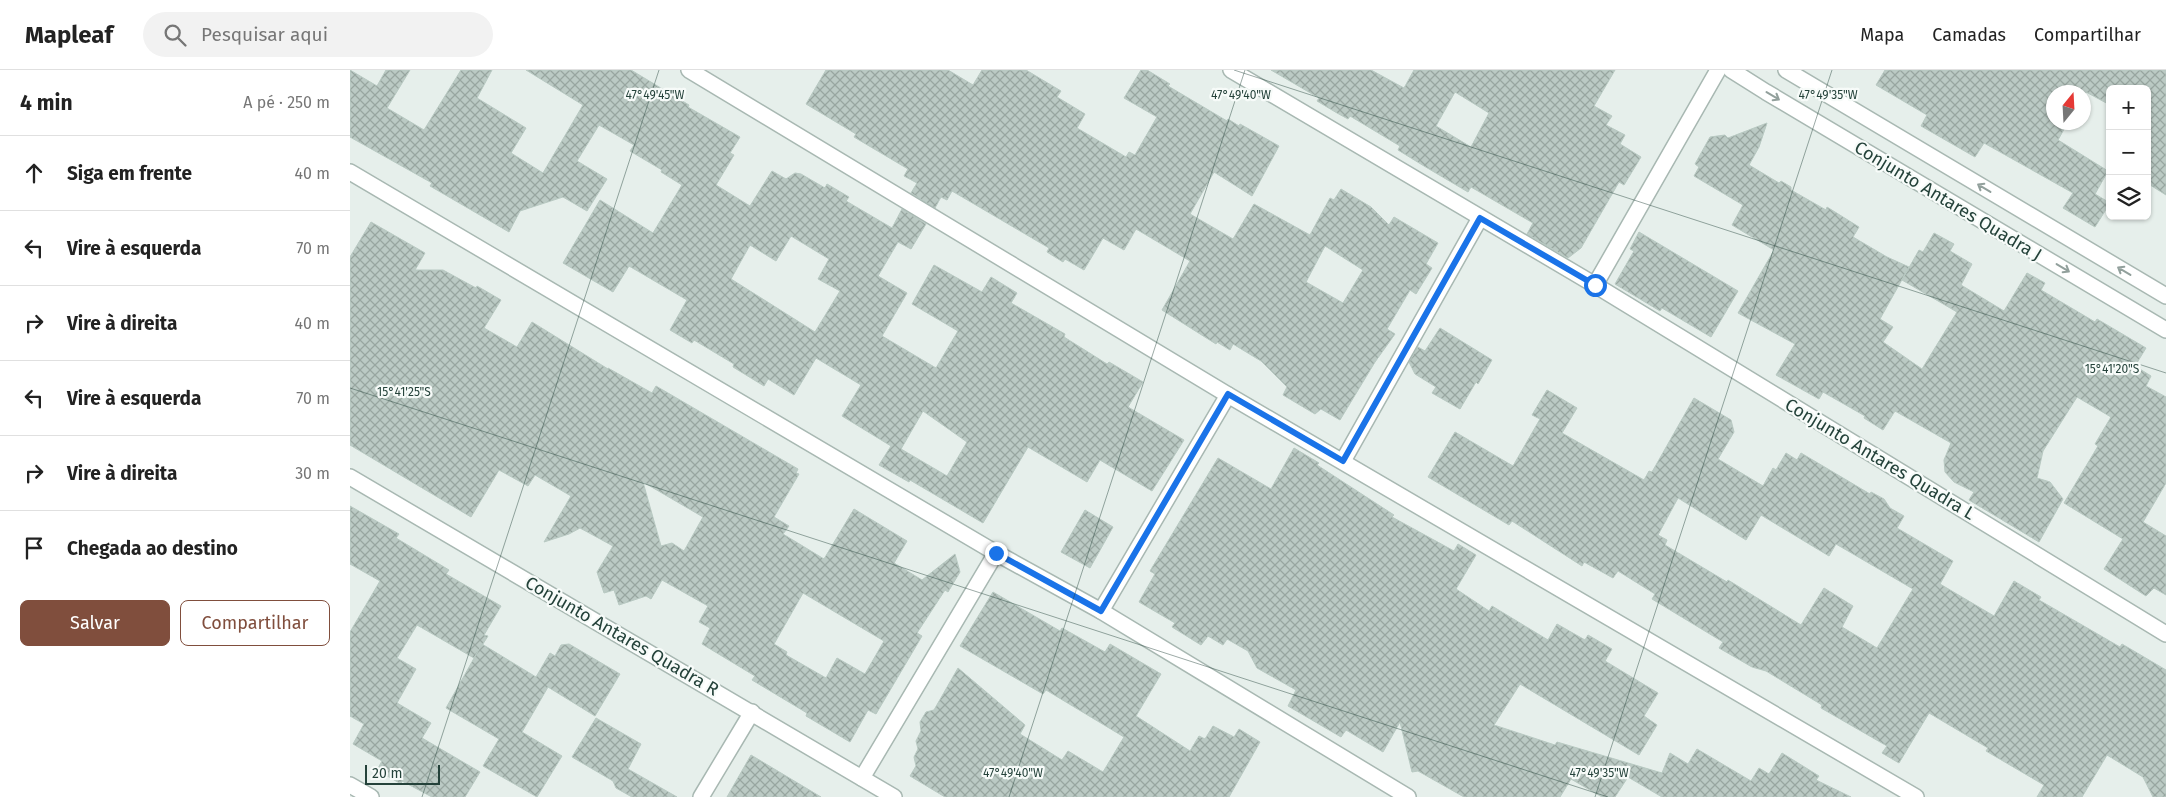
<!DOCTYPE html>
<html lang="pt">
<head>
<meta charset="utf-8">
<style>
	:root { --surface:#fff; --page:#f2f2f2; --text:#222; --muted:#767676; --line:#e0e0e0; --accent:#804e3d }
	body { margin:0; font-family:"Fira Sans",sans-serif; background:var(--page); color:var(--text) }
	.controls { position:absolute; right:15px; top:15px; display:grid; overflow:hidden; border-radius:8px; box-shadow:0 1px 4px #0004 }
	.controls button { width:45px; height:45px; display:grid; place-items:center; padding:0; border:0; border-bottom:1px solid var(--line); background:var(--surface); color:var(--text); font:25px sans-serif }
	.compass { position:absolute; left:1696px; top:15px; width:45px; height:45px; border-radius:50%; background:var(--surface); box-shadow:0 1px 4px #0004; rotate:18deg }
	.scale { position:absolute; left:15px; bottom:12px; width:75px; box-sizing:border-box; padding-left:5px; border:2px solid #24423a; border-top:0; font-size:14px; line-height:18px; white-space:nowrap; color:#24423a; -webkit-text-stroke:4px #f7fbf9; paint-order:stroke }
	.stop { position:absolute; width:15px; height:15px; margin:-11px; border:4px solid #1a73e8; border-radius:50%; background:#fff }
	.stop.end { background:#1a73e8; border-color:#fff; box-shadow:0 1px 5px #0008 }
	.list { margin:0; padding:0; list-style:none }
	h2 { display:flex; justify-content:space-between; align-items:center; height:65px; margin:0; padding:0 20px; font-size:21px }
	h2 small { font-size:16px; font-weight:400; color:var(--muted) }
	.list li { display:grid; grid-template-columns:32px 1fr auto; gap:15px; align-items:center; box-sizing:border-box; height:75px; padding:0 20px; border-top:1px solid var(--line) }
	.list b { display:block; font-size:19px; white-space:nowrap }
	.list em { font-size:16px; font-style:normal; color:var(--muted) }
	.actions { display:flex; gap:10px; padding:15px 20px }
	.actions a { flex:1; padding:11px 0; border:1px solid var(--accent); border-radius:8px; text-align:center; font-size:18px; color:var(--accent) }
	.actions .main { background:var(--accent); color:#fff }
	.icon { flex:none; width:28px; height:28px; fill:none; stroke:currentColor; stroke-width:2; stroke-linecap:round; stroke-linejoin:round }
	.map { position:relative; flex:none; width:1816px; height:727px; overflow:hidden }
	header { display:flex; align-items:center; gap:30px; box-sizing:border-box; height:70px; padding:0 25px; background:var(--surface); border-bottom:1px solid var(--line) }
	header strong { font-size:24px }
	nav { display:flex; gap:28px; margin-inline-start:auto; font-size:18px }
	.search { width:350px; height:45px; background:var(--page); display:flex; align-items:center; gap:12px; box-sizing:border-box; padding:0 18px; border-radius:28px; color:var(--muted); font-size:19px }
	main { display:flex }
	aside { flex:1; background:var(--surface) }
	.map>svg:first-child { display:block }
	.building { fill:url(#building-cross-hatch); stroke:#b8c9c2; fill-rule:evenodd }
	.lines { fill:none; stroke-linecap:round; stroke-linejoin:round }
	.minor-casing { stroke:#a8b8b2; stroke-width:18 }
	.minor { stroke:#fff; stroke-width:15 }
	.oneway { stroke:#92a09c }
	.route { stroke:#1a73e8; stroke-width:6 }
	.ticks { fill:none; stroke:#24423a; stroke-width:1; stroke-opacity:0.45 }
	.labels { text-anchor:middle; dominant-baseline:central; stroke-width:4.5; stroke-linejoin:round; paint-order:stroke }
	.street-label { font-size:18px; fill:#24423a; stroke:#f7fbf9 }
	.ticks-label { font-size:12px; text-anchor:middle; fill:#24423a; stroke:#f7fbf9; stroke-width:4.5; stroke-linejoin:round; paint-order:stroke }
</style>
</head>
<body>
<header>
<strong>Mapleaf</strong>
<div class="search"><svg class="icon" aria-label="search" viewBox="0 0 24 24"><circle cx="10" cy="10" r="6"/><path d="M15 15l6 6"/></svg>Pesquisar aqui</div>
<nav><a>Mapa</a><a>Camadas</a><a>Compartilhar</a></nav>
</header>
<main>
<aside>
<h2>4 min<small>A pé · 250 m</small></h2>
<ul class="list">
<li><svg class="icon" aria-label="ahead" viewBox="0 0 24 24"><path d="M12 20V5M6 11l6-6 6 6"/></svg><div><b>Siga em frente</b></div><em>40 m</em></li>
<li><svg class="icon" aria-label="left" viewBox="0 0 24 24"><path d="M17 20v-9H6M10 6l-5 5 5 5"/></svg><div><b>Vire à esquerda</b></div><em>70 m</em></li>
<li><svg class="icon" aria-label="right" viewBox="0 0 24 24"><path d="M7 20v-9h11M14 6l5 5-5 5"/></svg><div><b>Vire à direita</b></div><em>40 m</em></li>
<li><svg class="icon" aria-label="left" viewBox="0 0 24 24"><path d="M17 20v-9H6M10 6l-5 5 5 5"/></svg><div><b>Vire à esquerda</b></div><em>70 m</em></li>
<li><svg class="icon" aria-label="right" viewBox="0 0 24 24"><path d="M7 20v-9h11M14 6l5 5-5 5"/></svg><div><b>Vire à direita</b></div><em>30 m</em></li>
<li><svg class="icon" aria-label="arrive" viewBox="0 0 24 24"><path d="M6 21V4h12l-3 4 3 4H6"/></svg><div><b>Chegada ao destino</b></div></li>
</ul>
<div class="actions"><a class="main">Salvar</a><a>Compartilhar</a></div>
</aside>
<div class="map">
<svg width="1816" height="727" viewBox="0 0 1816 727">
	<defs>
		<pattern id="building-cross-hatch" width="8" height="8" patternUnits="userSpaceOnUse" patternTransform="scale(1.25)"><rect width="8" height="8" fill="#bbcac4"/><path d="M0 0l8 8M0 8l8-8" fill="none" stroke="#98a6a0"/></pattern>
	</defs>
	<rect width="100%" height="100%" fill="#e6efeb"/>
	<!-- building -->
	<g class="building">
		<path d="M0,0L27,16L36,0H60L37,38L74,60L111,0H142L127,28L176,58L161,83L193,103L233,35L176,0H281L339,35L338,37L390,67L380,83L384,85L366,115L400,136L422,101L436,109L445,103L451,104L475,118L477,114L499,127L496,131L542,158L552,139L576,154L561,179L548,172L528,206L557,223L532,266L586,298L608,261L562,234L584,195L632,222L641,207L667,223L661,233L715,264L714,267L757,294L759,292L793,312L778,337L834,370L802,421L750,390L737,412L678,377L633,453L560,410L559,412L529,395L541,376L492,346L511,315L466,288L444,325L418,309L414,316L383,297L384,294L344,270L342,273L320,260L337,230L279,196L263,222L213,193L250,130L303,163L332,115L311,102L312,100L280,81L284,75L249,55L227,91L257,109L237,141L213,127L170,141L159,162L80,116L82,113L0,67ZM441,166L479,189L468,209L490,221L465,262L381,209L400,175L426,191ZM573,341L617,372L597,406L551,379Z"/>
		<path d="M476,0H598L623,15L632,0H676L711,21L707,27L735,44L727,58L776,87L779,82L785,85L807,47L774,28L791,0H797L820,14L818,16L877,51L878,49L889,56L890,54L929,76L902,126L864,102L840,144L883,169L904,134L960,165L980,128L984,130L991,119L1021,137L1039,155L1044,147L1088,173L1076,194L1082,198L1066,224L1060,220L1037,259L1045,264L1025,292L990,350L971,339L965,344L933,325L937,317L911,291L883,274L880,280L867,272L866,274L812,240L840,191L786,159L774,180L753,168L734,200L715,189L713,192L697,182L699,178L602,121L597,130L591,127L585,138L561,123L567,113L554,106L558,99L504,67L506,64L456,34ZM975,176L1013,200L993,233L956,212Z"/>
		<path d="M921,0H1021L1054,18L1064,0H1265L1244,36L1262,46L1256,55L1275,65L1270,74L1291,87L1274,115L1269,112L1231,178L1218,188L1177,164L1183,153L1121,117L1118,122L1074,96L1048,80L1050,76L1000,46L998,49L987,43L967,31L969,28ZM1105,22L1139,43L1121,77L1086,56Z"/>
		<polygon points="1535,0 1816,0 1816,125 1797,113 1797,19 1760,19 1760,35 1736,22 1734,26 1734,22 1704,22 1704,52 1718,52 1708,70 1758,101 1745,124 1760,133 1745,157 1713,138 1723,123 1634,73 1625,87 1571,56 1577,45 1526,15"/>
		<polygon points="1417,53 1409,77 1399,95 1429,113 1431,111 1441,117 1441,120 1476,140 1477,137 1509,157 1503,167 1537,187 1559,197 1530,249 1543,257 1533,272 1572,299 1607,242 1552,210 1569,180 1573,182 1584,163 1604,174 1600,181 1622,194 1611,215 1654,241 1677,203 1695,213 1691,220 1745,252 1747,249 1796,278 1785,296 1801,306 1796,316 1816,327 1816,413 1793,452 1816,466 1816,525 1804,518 1796,526 1754,499 1773,469 1714,433 1748,376 1745,374 1761,347 1727,327 1693,381 1687,408 1700,412 1713,429 1689,472 1619,430 1624,422 1604,412 1595,402 1594,390 1601,373 1545,341 1533,360 1514,348 1515,346 1473,322 1469,329 1426,305 1445,274 1388,243 1424,180 1382,155 1393,135 1344,106 1349,97 1345,94 1360,67 1375,65 1378,68"/>
		<path d="M21,152L75,183L65,200H93L126,218L127,216L151,230L134,258L167,277L182,252L258,299V298L302,323L306,316L448,399L446,403L449,404L424,447L439,456L433,464L474,489L504,439L557,471L544,493L572,510L605,484L610,502L598,522L595,520L567,563L572,566L526,644L518,640L500,672L456,646L457,643L402,610L405,606L352,574L360,558L349,552L358,536L312,510L301,529L296,526L269,535L264,520L254,523L247,502L263,476L230,458L219,464L194,472L221,426L185,405L178,416L149,400L121,447L0,375V187ZM293,412L353,447L334,481L322,473L311,476ZM453,523L534,571L515,604L487,588L476,608L436,585L437,582L424,574Z"/>
		<polygon points="1289,162 1388,221 1361,267 1312,238 1310,241 1265,214 1284,181 1280,179"/>
		<polygon points="1090,258 1142,290 1128,314 1126,312 1110,339 1082,323 1086,317 1065,304 1059,292 1068,277 1075,281"/>
		<path d="M1197,320L1227,338L1212,363L1294,410L1299,401L1302,402L1344,328L1381,350L1384,362L1368,389L1413,416L1423,398L1426,400L1436,383L1447,390L1451,383L1520,424L1521,422L1534,429L1540,438L1554,446L1547,458L1603,491L1590,514L1644,546L1664,511L1691,527L1689,530L1770,577L1772,574L1816,600V727H1803L1793,707L1757,685L1732,727H1687L1694,715L1636,681L1638,678L1579,643L1549,693L1532,683L1537,676L1471,638L1472,635L1416,601L1402,597L1369,578L1373,572L1302,529L1305,524L1268,501L1263,508L1234,492L1232,496L1162,451L1159,455L1078,407L1105,362L1163,396L1190,349L1182,345ZM1328,428L1396,470L1411,445L1479,486L1486,474L1563,519L1527,578L1492,557L1503,536L1474,518L1451,555L1378,510L1377,512L1315,475L1317,470L1308,465Z"/>
		<polygon points="944,378 969,393 967,395 1044,445 1042,447 1104,481 1108,474 1126,485 1106,519 1139,541 1142,536 1198,570 1207,554 1235,570 1238,565 1262,579 1255,591 1308,623 1294,646 1307,655 1289,685 1170,614 1144,655 1205,675 1207,672 1312,703 1320,683 1338,694 1347,679 1401,711 1409,698 1419,704 1432,683 1469,706 1466,710 1501,727 1312,727 1278,707 1265,727 1252,727 1221,709 1210,727 1114,727 1068,701 1062,702 1050,652 1033,682 996,660 991,667 938,636 946,620 907,598 898,581 877,569 873,575 858,566 851,575 822,557 825,553 789,532 805,504 800,501 868,388 921,419"/>
		<polygon points="0,436 49,464 46,468 99,500 96,504 151,536 134,565 138,566 124,588 67,555 47,588 66,599 47,633 81,653 72,668 130,702 115,727 82,727 52,711 51,714 27,700 32,691 3,674 14,654 0,646 0,562 30,511 0,494"/>
		<polygon points="735,440 763,457 740,498 711,482"/>
		<polygon points="643,522 710,561 712,558 755,582 760,574 811,604 786,646 840,681 849,666 855,669 863,656 884,667 889,659 910,672 879,727 595,727 560,706 566,696 564,687 568,679 566,671 571,661 570,652 576,642 584,640 608,598 675,655 670,664 712,690 718,681 753,702 774,667 696,620 693,624 610,576"/>
		<polygon points="132,574 186,607 200,583 205,586 211,575 219,574 270,604 245,646 198,617 172,662 212,686 187,727 133,696 149,669 96,638"/>
		<polygon points="246,648 291,674 278,699 327,727 282,727 266,718 263,711 222,687"/>
		<polygon points="401,685 471,727 377,727"/>
	</g>
	<g class="lines">
		<defs>
			<g id="minor">
				<polyline points="339,0 878,325 1566,727"/>
				<polyline points="881,0 1245,215 1816,564"/>
				<polyline points="1381,0 1416,22 1816,260"/>
				<polyline points="1436,0 1816,226"/>
				<polyline points="0,102 646,483 751,541 1058,727"/>
				<polyline points="1245,215 1368,0"/>
				<polyline points="993,391 1130,148"/>
				<polyline points="0,407 544,727"/>
				<polyline points="751,541 878,325"/>
				<polyline points="512,708 646,483"/>
				<polyline points="0,715 21,727"/>
				<polyline points="351,727 402,642"/>
			</g>
		</defs>
		<!-- minor casing -->
		<use href="#minor" class="minor-casing"/>
		<!-- minor -->
		<use href="#minor" class="minor"/>
	</g>
	<!-- one-way arrows -->
	<defs><path id="oneway-shaft" d="M-6 0H5M1.5-3L5.5 0L1.5 3" fill="none" stroke-width="1.6" stroke-linecap="round" stroke-linejoin="round" transform="scale(1.25)"/></defs>
	<g class="oneway">
		<use href="#oneway-shaft" transform="translate(1423 26) rotate(31)"/>
		<use href="#oneway-shaft" transform="translate(1634 118) rotate(-149)"/>
		<use href="#oneway-shaft" transform="translate(1713 198) rotate(31)"/>
		<use href="#oneway-shaft" transform="translate(1774 201) rotate(-149)"/>
	</g>
	<g class="lines">
		<!-- route -->
		<polyline class="route" points="646,483 751,541 878,324 993,391 1130,148 1245,215"/>
	</g>
	<!-- ticks -->
	<path class="ticks" d="M884,0L1816,303M0,318L1258,727M72,727L309,0M659,727L895,0M1245,727L1482,0"/>
	<g class="labels">
		<!-- street labels -->
		<g class="street-label">
			<text transform="translate(1598 131) rotate(31)">Conjunto Antares Quadra J</text>
			<text transform="translate(1530 389) rotate(31)">Conjunto Antares Quadra L</text>
			<text transform="translate(272 566) rotate(30)">Conjunto Antares Quadra R</text>
		</g>
	</g>
	<g class="ticks-label">
		<text x="305" y="29">47°49'45"W</text>
		<text x="891" y="29">47°49'40"W</text>
		<text x="1478" y="29">47°49'35"W</text>
		<text x="1762" y="303">15°41'20"S</text>
		<text x="54" y="326">15°41'25"S</text>
		<text x="663" y="707">47°49'40"W</text>
		<text x="1249" y="707">47°49'35"W</text>
	</g>
</svg>
<div class="controls">
<button>+</button>
<button>−</button>
<button><svg class="icon" aria-label="layers" viewBox="0 0 24 24"><path d="M12 4l9 5-9 5-9-5zM3 14l9 5 9-5"/></svg></button>
</div>
<svg class="compass" viewBox="-18 -18 36 36"><path d="M0-13l5 13h-10z" fill="#e53935"/><path d="M0 13l5-13h-10z" fill="#767676"/></svg>
<div class="scale">20 m</div>
<div class="stop" style="left:1245px;top:215px"></div>
<div class="stop end" style="left:646px;top:483px"></div>
</div>
</main>
</body>
</html>
